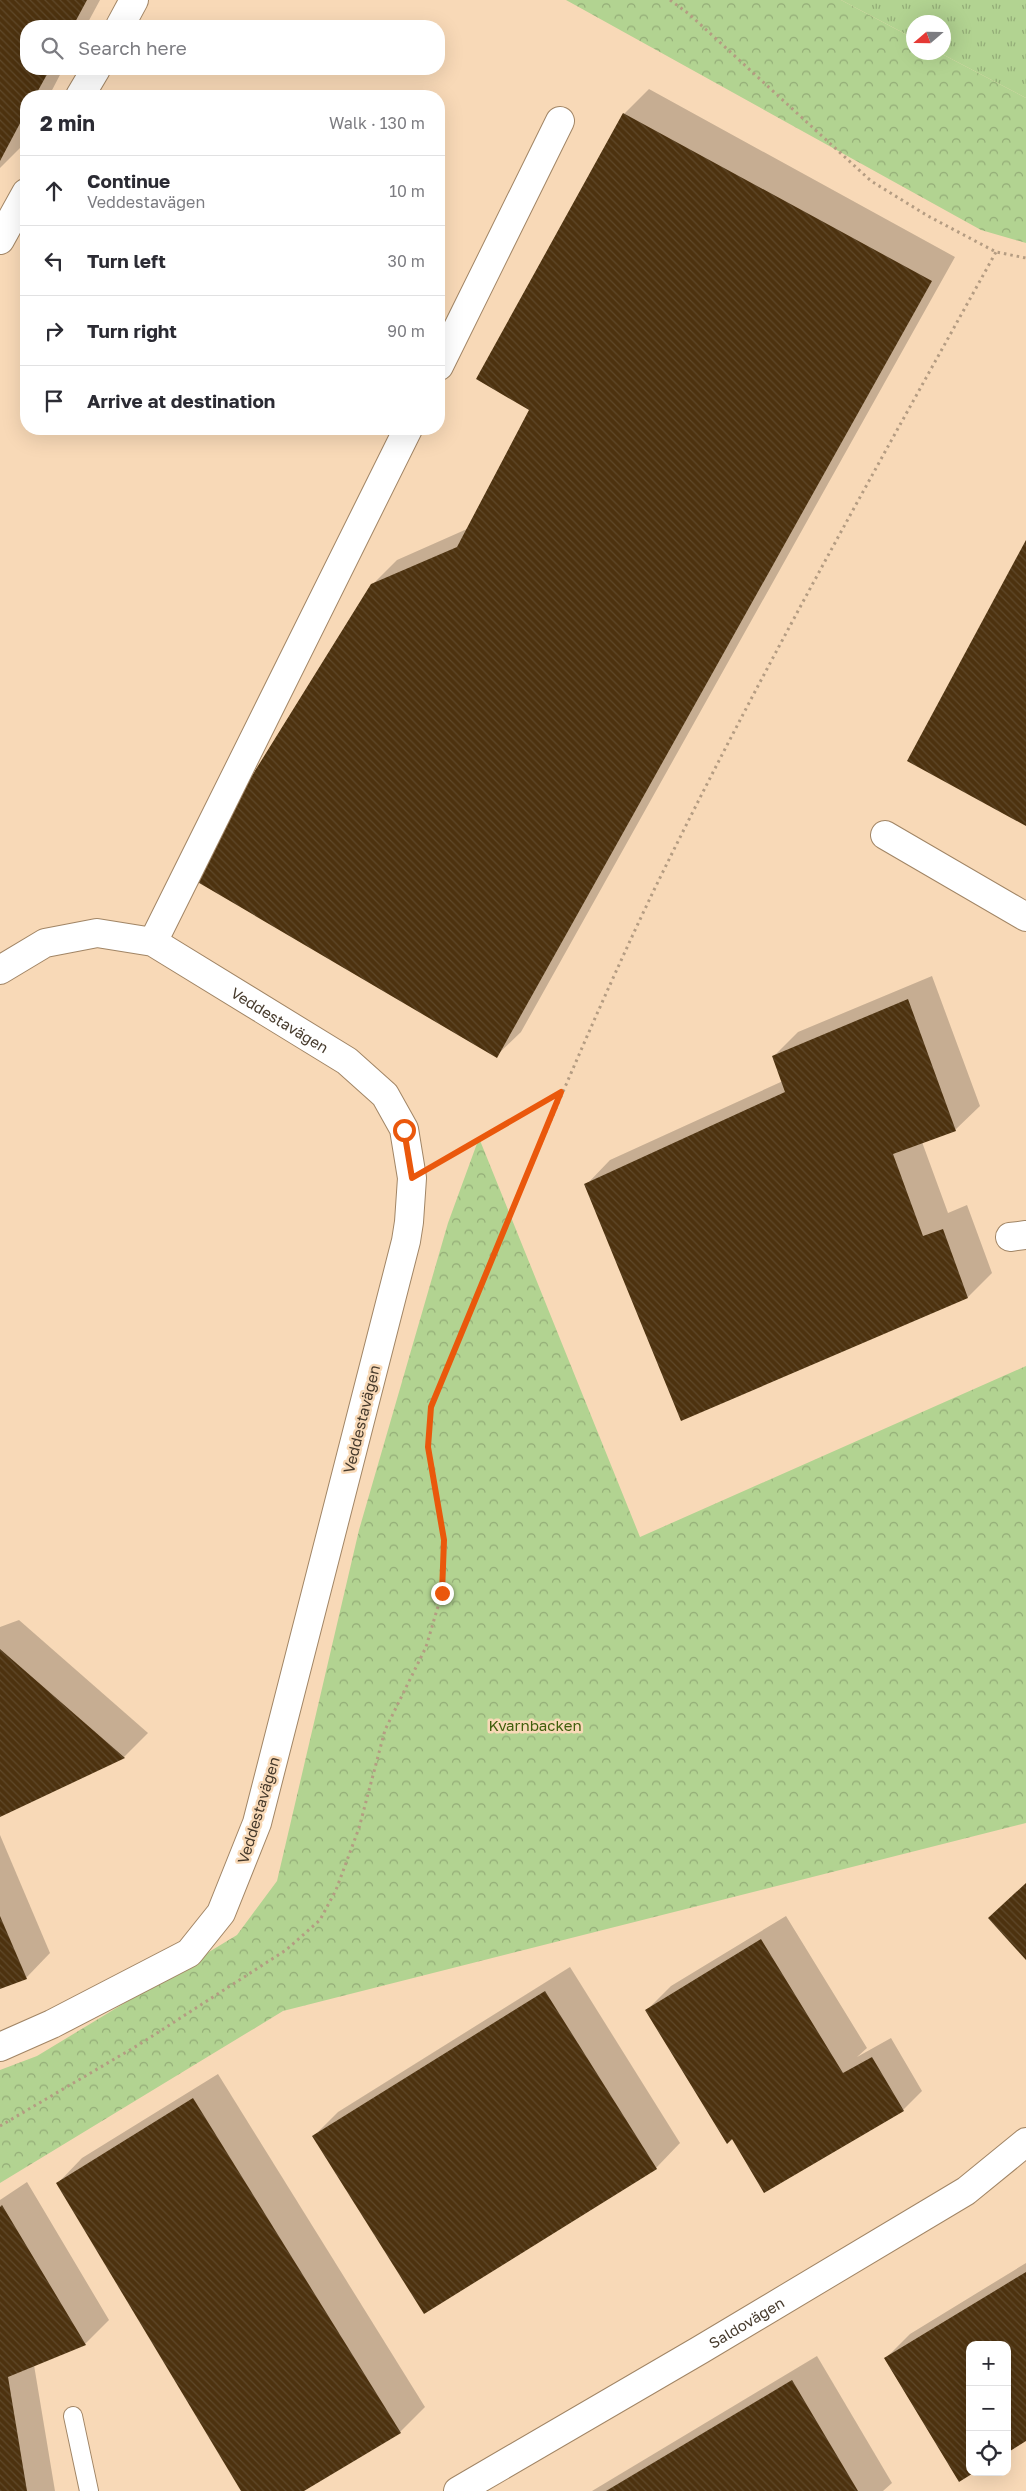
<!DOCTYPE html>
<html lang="en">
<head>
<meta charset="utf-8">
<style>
	:root { --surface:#fff; --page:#f7f7f7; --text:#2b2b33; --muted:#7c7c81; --line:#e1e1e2 }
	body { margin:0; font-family:"Golos Text",sans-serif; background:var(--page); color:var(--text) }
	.controls { position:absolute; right:15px; bottom:15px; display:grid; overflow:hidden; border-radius:10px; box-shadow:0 5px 20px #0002 }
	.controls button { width:45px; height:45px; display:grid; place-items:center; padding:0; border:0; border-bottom:1px solid var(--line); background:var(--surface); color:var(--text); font:25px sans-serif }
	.compass { position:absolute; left:906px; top:15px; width:45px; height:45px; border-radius:50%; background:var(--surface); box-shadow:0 5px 20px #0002; rotate:250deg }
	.stop { position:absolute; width:15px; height:15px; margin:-11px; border:4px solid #ea580c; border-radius:50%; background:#fff }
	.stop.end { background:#ea580c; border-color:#fff; box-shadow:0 1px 5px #0008 }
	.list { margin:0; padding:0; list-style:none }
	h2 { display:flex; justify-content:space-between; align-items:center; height:65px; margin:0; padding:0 20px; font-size:21px }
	h2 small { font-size:16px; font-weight:400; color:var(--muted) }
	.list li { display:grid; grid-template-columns:32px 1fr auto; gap:15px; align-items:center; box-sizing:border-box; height:70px; padding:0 20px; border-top:1px solid var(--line) }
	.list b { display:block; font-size:19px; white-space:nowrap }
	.list p { margin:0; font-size:16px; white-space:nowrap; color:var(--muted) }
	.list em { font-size:16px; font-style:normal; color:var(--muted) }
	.icon { flex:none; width:28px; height:28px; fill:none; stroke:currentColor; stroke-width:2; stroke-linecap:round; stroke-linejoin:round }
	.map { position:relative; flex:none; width:1026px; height:2491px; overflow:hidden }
	.search { position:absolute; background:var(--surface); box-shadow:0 5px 20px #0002; left:20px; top:20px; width:425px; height:55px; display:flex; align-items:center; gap:12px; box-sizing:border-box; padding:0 18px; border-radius:20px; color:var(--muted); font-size:19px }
	.panel { position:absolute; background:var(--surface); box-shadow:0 5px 20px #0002; left:20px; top:90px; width:425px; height:345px; border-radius:20px }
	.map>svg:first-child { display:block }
	.grass { fill:url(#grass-tufts) }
	.forest { fill:url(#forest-crowns) }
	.shadow { fill:#0003 }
	.building { fill:url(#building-back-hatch) }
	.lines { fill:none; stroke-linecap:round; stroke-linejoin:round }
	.lane-casing { stroke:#a18565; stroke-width:20 }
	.street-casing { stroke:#a18565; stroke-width:30 }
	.path { stroke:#b49c82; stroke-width:3; stroke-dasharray:2.5 4; stroke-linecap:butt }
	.lane { stroke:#fff; stroke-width:18 }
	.street { stroke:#fff; stroke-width:28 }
	.route { stroke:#ea580c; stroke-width:6 }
	.labels { text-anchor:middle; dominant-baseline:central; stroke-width:5; stroke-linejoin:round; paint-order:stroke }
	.street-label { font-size:15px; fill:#463a2c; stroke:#f8d9b7 }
	.park-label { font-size:15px; fill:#3e5e0b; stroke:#f8d9b7 }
</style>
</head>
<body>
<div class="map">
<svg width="1026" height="2491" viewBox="0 0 1026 2491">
	<defs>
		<pattern id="grass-tufts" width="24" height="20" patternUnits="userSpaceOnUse" patternTransform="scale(1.25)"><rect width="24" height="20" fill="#b2d391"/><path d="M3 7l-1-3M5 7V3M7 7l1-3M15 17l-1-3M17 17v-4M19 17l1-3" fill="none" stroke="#93ac77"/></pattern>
		<pattern id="forest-crowns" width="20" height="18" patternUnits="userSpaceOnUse" patternTransform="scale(1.25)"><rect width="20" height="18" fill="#b2d391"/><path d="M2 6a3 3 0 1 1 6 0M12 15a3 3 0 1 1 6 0" fill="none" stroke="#93ac77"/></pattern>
		<pattern id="building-back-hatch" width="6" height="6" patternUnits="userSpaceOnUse" patternTransform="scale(1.25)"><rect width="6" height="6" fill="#4d320f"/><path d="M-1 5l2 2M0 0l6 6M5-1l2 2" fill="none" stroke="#5f482a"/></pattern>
	</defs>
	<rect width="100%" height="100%" fill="#f8d9b7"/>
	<!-- grass -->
	<polygon class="grass" points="841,0 1026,0 1026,98 940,53 944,52 944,22 914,22 913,38"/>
	<!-- forest -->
	<g class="forest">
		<polygon points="566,0 841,0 913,38 914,52 940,53 1026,98 1026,243 981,230"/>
		<polygon points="479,1138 640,1537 1026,1366 1026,1823 283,2011 0,2183 0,2070 37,2056 237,1935 277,1881 359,1530 448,1223"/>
	</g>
	<!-- shadow -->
	<g class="shadow">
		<polygon points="0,0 100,0 86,26 26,26 26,69 63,69 49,96 26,96 26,138 21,147 0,168"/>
		<polygon points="649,89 955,257 521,1032 496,1056 372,585 397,560 467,529 531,410 478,378 624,114"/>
		<polygon points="932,976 980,1106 955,1130 922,1142 948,1213 967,1205 992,1273 968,1297 586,1185 610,1160 783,1081 774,1056 798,1032"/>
		<polygon points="19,1620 148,1733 124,1757 0,1816 0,1627"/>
		<polygon points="0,1835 50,1953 26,1978 0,1988"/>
		<polygon points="786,1916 867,2048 857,2057 891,2038 922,2091 903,2110 734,2139 728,2142 647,2010 671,1986"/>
		<polygon points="570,1967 680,2143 656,2168 314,2136 338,2112"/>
		<polygon points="218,2074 425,2407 400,2432 302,2491 243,2491 58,2183 82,2158"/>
		<polygon points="27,2182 109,2320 85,2344 34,2365 55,2491 0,2491 0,2200"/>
		<polygon points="1026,2263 1026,2440 1007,2345 970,2345 959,2480 885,2359 910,2334"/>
		<polygon points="817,2356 892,2483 883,2491 592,2491"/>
	</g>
	<!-- building -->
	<g class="building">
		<polygon points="0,0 87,0 73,26 26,26 26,69 50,69 35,96 26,96 26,112 0,161"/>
		<polygon points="623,113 932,281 497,1058 189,877 371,584 457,547 529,410 476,379"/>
		<polygon points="1026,540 1026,826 907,761"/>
		<polygon points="908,999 956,1131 893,1154 923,1236 943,1229 968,1298 681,1421 584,1184 785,1092 772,1056"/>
		<polygon points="0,1649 125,1758 0,1817"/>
		<polygon points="1026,1883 1026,1960 988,1918"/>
		<polygon points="0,1916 27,1979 0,1989"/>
		<polygon points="761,1939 843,2073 872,2057 904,2111 764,2193 732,2139 727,2144 645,2010"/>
		<polygon points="545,1991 657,2169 424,2314 312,2136"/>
		<polygon points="193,2098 401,2433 304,2491 241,2491 56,2183"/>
		<polygon points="2,2205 86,2345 8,2377 27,2491 0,2491 0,2207"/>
		<polygon points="1026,2272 1026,2441 1007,2453 1007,2345 970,2345 970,2472 975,2472 959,2482 884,2358"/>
		<polygon points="792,2380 858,2491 606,2491"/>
	</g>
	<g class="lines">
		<defs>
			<polyline id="lane" points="73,2416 89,2491"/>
			<g id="street">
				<polyline points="120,26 134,0"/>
				<polyline points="80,96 96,69"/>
				<polyline points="0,240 26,193"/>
				<polyline points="439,366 560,121"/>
				<polyline points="885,835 1026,917"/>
				<polyline points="153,942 408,429"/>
				<path id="s1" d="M0,970L45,943L97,933L153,942L347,1061L385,1095L404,1129L412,1178L409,1222L406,1241L257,1823L221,1913L189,1953L52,2024L0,2047"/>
				<polyline points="1010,1237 1026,1235"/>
				<path id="s2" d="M458,2491L700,2350L966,2191L1026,2142"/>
			</g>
		</defs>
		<!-- lane casing -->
		<use href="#lane" class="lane-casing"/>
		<!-- street casing -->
		<use href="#street" class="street-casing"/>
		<!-- path -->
		<g class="path">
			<polyline points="670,0 689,14 871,181 928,216 996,252 1026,258"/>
			<polyline points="444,1159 560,1093"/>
			<path d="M0,2126L140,2044L286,1950L320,1920L336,1890L359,1828L385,1730L426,1647L442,1593L444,1541L428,1447L431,1407C504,1234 573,1059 654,890C760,673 879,463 996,252"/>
		</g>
		<!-- lane -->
		<use href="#lane" class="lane"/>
		<!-- street -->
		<use href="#street" class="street"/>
	</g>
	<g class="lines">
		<!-- route -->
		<polyline class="route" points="404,1130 412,1178 561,1092 431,1407 428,1447 444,1540 442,1593"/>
	</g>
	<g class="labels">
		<!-- street labels -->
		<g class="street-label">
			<text stroke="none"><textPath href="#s1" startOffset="311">Veddestavägen</textPath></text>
			<text transform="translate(361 1419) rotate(-76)">Veddestavägen</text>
			<text transform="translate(258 1810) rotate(-73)">Veddestavägen</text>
			<text stroke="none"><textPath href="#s2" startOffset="334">Saldovägen</textPath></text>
		</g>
		<!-- park labels -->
		<g class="park-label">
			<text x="535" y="1725">Kvarnbacken</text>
		</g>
	</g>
</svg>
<div class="controls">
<button>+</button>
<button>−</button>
<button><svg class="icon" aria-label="locate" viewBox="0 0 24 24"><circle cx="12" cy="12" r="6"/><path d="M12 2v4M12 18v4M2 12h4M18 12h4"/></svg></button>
</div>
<svg class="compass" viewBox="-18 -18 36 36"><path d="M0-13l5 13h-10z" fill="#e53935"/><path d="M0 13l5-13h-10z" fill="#7c7c81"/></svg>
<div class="stop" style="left:404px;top:1130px"></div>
<div class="stop end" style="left:442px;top:1593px"></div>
<div class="search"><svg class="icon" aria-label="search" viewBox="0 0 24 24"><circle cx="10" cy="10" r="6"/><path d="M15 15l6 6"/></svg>Search here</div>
<section class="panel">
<h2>2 min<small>Walk · 130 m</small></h2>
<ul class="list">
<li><svg class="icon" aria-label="ahead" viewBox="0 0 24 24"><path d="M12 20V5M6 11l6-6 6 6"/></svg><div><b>Continue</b><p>Veddestavägen</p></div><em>10 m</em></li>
<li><svg class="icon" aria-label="left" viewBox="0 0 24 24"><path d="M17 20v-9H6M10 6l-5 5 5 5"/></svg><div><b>Turn left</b></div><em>30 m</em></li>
<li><svg class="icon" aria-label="right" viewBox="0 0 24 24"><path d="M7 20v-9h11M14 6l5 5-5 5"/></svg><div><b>Turn right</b></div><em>90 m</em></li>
<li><svg class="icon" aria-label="arrive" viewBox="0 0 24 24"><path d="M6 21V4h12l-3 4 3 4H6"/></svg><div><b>Arrive at destination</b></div></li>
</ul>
</section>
</div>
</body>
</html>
